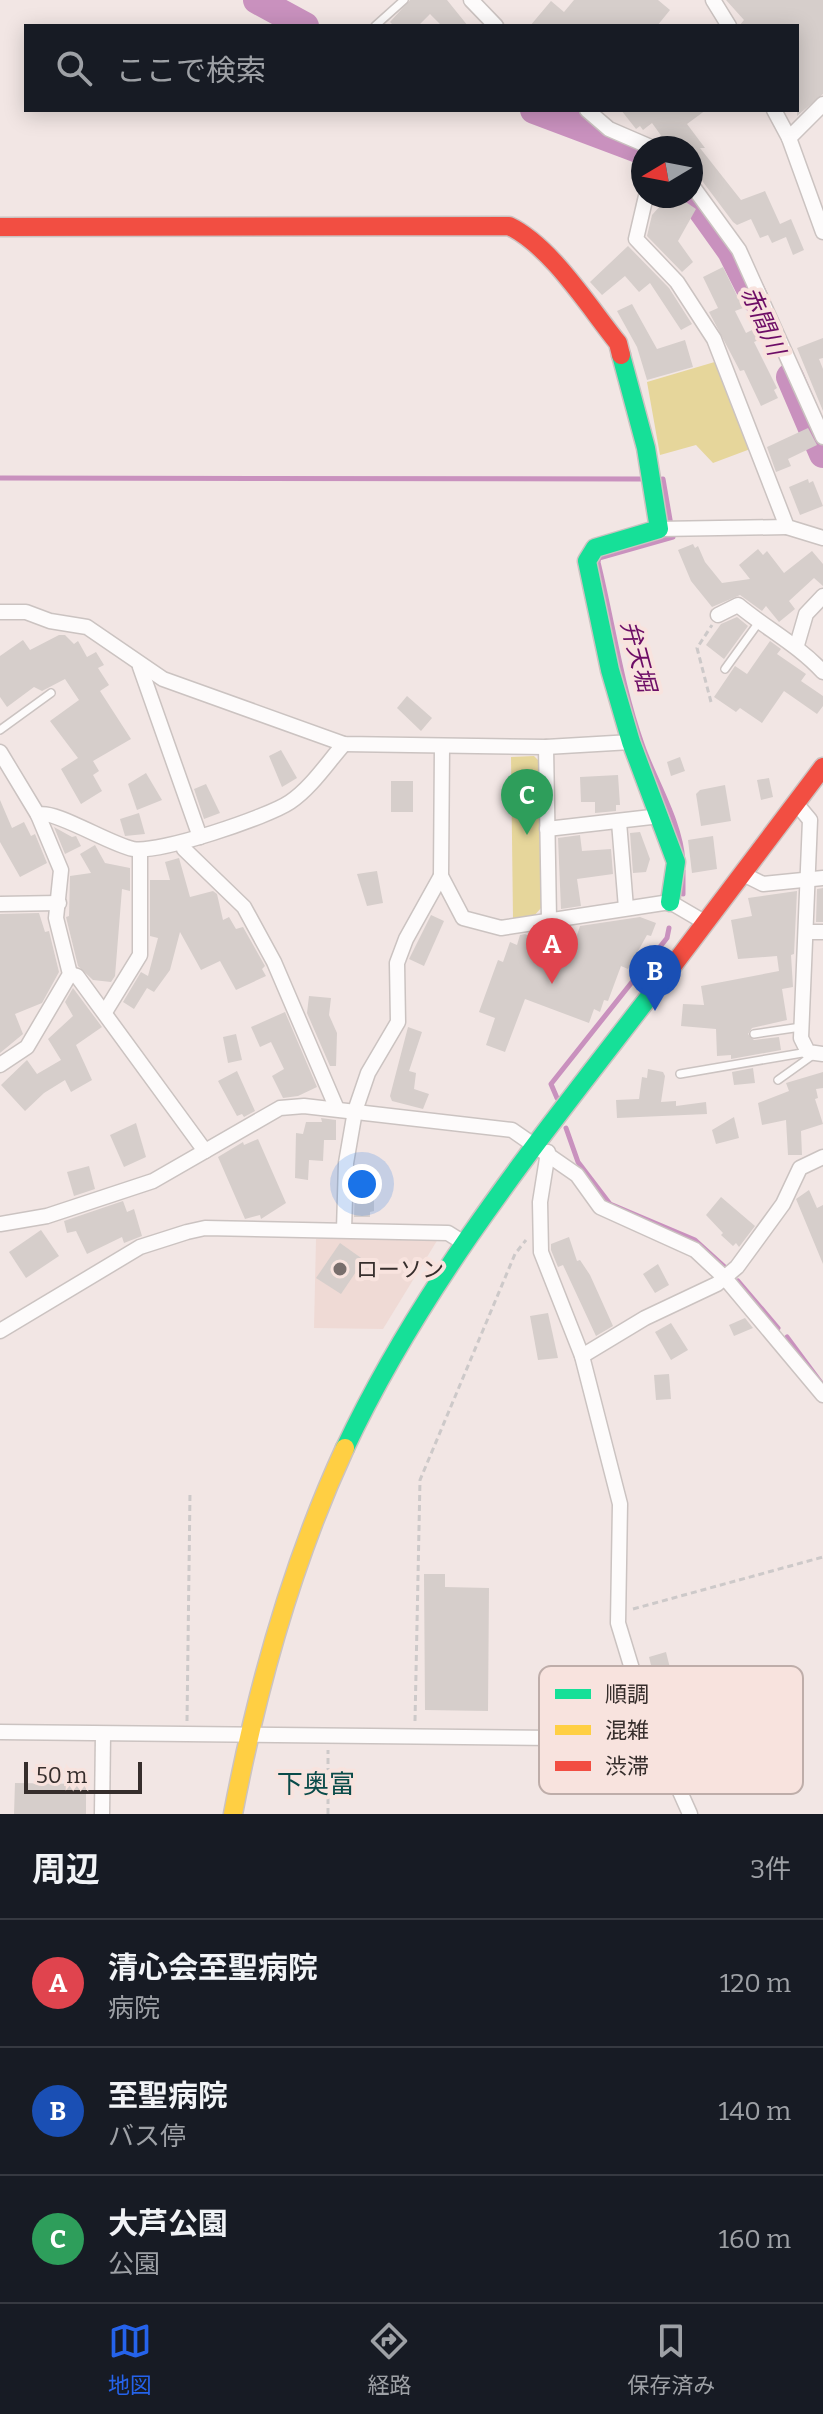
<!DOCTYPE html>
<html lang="ja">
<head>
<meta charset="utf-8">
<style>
	:root { --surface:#171b24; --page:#20242c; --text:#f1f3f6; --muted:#9ea1a6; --line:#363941; --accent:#2563eb }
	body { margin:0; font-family:Bitter,"Noto Sans JP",serif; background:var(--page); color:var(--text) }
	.compass { position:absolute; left:631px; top:136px; width:72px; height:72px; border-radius:50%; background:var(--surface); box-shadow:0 4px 20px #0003; rotate:260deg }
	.scale { position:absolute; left:24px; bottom:20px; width:118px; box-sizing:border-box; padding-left:8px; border:4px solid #362e2c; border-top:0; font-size:22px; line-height:28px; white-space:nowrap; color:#362e2c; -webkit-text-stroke:6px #f8e3de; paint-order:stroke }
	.you { position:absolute; left:362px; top:1184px; width:28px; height:28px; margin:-20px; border:6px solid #fff; border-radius:50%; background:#1a73e8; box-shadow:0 0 0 12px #1a73e833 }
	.badge { display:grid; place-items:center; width:52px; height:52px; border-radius:50%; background:var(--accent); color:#fff; font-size:26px; font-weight:700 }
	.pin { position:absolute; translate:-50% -66px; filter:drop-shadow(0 2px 4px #0008) }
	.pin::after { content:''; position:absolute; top:42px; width:28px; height:24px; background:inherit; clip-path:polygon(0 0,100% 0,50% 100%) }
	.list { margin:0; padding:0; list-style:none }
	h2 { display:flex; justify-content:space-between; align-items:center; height:104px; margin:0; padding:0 32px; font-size:34px }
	h2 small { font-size:26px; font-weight:400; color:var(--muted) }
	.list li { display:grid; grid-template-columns:52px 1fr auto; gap:24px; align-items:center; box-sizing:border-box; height:128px; padding:0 32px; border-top:2px solid var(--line) }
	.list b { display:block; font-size:30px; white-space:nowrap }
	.list p { margin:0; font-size:26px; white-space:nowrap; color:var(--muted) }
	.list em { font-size:26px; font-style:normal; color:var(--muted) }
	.icon { flex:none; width:44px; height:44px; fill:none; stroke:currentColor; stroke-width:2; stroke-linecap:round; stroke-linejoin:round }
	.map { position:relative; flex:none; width:823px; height:1814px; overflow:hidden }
	.search { position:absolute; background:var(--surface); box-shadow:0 4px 20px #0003; left:24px; right:24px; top:24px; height:88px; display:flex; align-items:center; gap:20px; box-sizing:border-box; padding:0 28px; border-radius:0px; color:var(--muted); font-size:30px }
	.sheet { height:488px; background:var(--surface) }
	nav { display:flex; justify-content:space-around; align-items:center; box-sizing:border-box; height:112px; border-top:2px solid var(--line); background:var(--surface); font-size:22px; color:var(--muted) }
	nav a { display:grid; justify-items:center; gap:4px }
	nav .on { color:var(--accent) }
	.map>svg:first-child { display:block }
	.built { fill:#efdad5 }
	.green { fill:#e6d69b }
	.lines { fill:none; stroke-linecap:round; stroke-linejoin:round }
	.stream { stroke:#c991be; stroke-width:5 }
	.river { stroke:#c991be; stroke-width:28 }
	.building { fill:#d6cecb }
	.lane-casing { stroke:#cbc3c1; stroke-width:10 }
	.street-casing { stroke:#cbc3c1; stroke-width:17 }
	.fast-casing { stroke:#cbc3c1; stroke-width:21 }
	.slow-casing { stroke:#cbc3c1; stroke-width:21 }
	.jam-casing { stroke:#cbc3c1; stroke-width:21 }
	.path { stroke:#cdc9c9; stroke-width:3; stroke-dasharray:6 4; stroke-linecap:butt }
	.lane { stroke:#fdfbfb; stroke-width:7 }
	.street { stroke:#fdfbfb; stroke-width:14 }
	.fast { stroke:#16e098; stroke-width:18 }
	.slow { stroke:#ffcf43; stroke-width:18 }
	.jam { stroke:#f24e42; stroke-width:18 }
	.poi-dot { fill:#786e6c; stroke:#f8e3de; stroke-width:3 }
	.labels { text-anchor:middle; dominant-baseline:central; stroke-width:8; stroke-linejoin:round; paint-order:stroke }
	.poi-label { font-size:22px; fill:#362e2c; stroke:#f8e3de; text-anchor:start }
	.water-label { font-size:24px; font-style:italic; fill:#6d0d66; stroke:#f8e3de }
	.quarter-label { font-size:26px; fill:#0a4b49; stroke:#f8e3de }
	.key { fill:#f8e3de; stroke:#beada9; stroke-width:2 }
	.key-label { font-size:22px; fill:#362e2c }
</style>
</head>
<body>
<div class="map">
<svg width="823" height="1814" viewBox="0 0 823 1814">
	<rect width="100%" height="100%" fill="#f2e6e4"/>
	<!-- built -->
	<polygon class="built" points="316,1239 438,1239 383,1329 314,1328"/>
	<!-- green -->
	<g class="green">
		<polygon points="718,361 753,448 713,463 696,445 660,455 647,382"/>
		<polygon points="534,756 540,762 542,907 532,918 513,919 511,757"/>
	</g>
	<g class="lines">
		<!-- stream -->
		<g class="stream">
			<polyline points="0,478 642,479"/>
			<path d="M658,480L663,479L673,537L599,558L598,562C613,623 621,685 642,744C655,782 680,820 683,861"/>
			<polyline points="683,894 683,871"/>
			<polyline points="557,1098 551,1084 667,938 669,928"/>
			<polyline points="566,1128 578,1162 610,1204 695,1240 727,1269"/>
			<polyline points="738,1281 778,1328"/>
			<polyline points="787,1337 822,1384"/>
		</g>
		<!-- river -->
		<g class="river">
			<polyline points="257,0 305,26"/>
			<polyline points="534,110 643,151"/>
			<polyline points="691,195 731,251 755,299"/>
			<polyline points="790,377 823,454"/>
		</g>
	</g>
	<!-- building -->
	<g class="building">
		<polygon points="410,0 447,0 468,26 442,26 430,14 418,26 394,26 390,22"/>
		<polygon points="574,0 658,0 670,10 657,26 530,26 551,1 564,12"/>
		<polygon points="726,0 823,0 823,94 797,116 797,26 739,26 744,20"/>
		<polygon points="621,110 706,110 687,124 705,148 700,148 741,200 765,191 780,224 791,219 804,250 793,255 786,237 772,243 768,235 760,238 751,219 737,225 733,222 691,166 691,148 677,148 669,137 665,141 652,123 643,130 640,126 636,129"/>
		<polygon points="656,196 677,196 696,209 678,241 693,262 682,272 647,236 652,215 661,205 655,201"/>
		<polygon points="628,246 669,288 692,324 681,330 650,283 639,292 625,276 602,295 590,282"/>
		<polygon points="723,267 743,308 735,311 746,333 762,325 767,336 754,342 777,388 774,390 778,398 761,406 744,370 740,371 709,312 718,308 703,277"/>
		<polygon points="632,304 657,349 685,340 693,367 647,380 637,347 617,311"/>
		<polygon points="823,338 823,358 819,359 823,369 823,411 797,348"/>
		<polygon points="808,428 817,445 788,459 791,466 776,472 767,447"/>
		<polygon points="808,479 809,483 813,481 823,506 800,515 789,487"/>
		<polygon points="693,544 695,548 698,546 705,562 722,583 750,579 739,565 758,549 763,555 767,551 784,573 812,551 823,564 823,586 814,578 789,601 795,609 779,622 766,606 762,611 740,595 712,607 691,581 678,550"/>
		<polygon points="737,617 748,626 724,659 706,645 721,624"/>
		<polygon points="59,635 65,635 74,644 78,641 87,657 96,652 104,665 98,668 109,685 100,691 131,739 93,761 99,771 93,775 102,791 81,804 61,769 78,758 50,721 79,700 65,679 42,691 34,687 7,707 0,697 0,656 23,640 30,650"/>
		<polygon points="770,641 781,649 777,654 806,674 801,681 823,696 823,706 817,714 784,691 762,723 740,708 736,712 714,697 735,666 747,674"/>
		<polygon points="407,696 432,718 421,731 397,708"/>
		<polygon points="281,750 297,778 282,787 269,756"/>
		<polygon points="680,757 685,771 671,776 667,762"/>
		<polygon points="146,773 162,800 137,810 128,784"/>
		<polygon points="618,775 620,805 616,805 616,811 595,813 595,802 581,802 580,777"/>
		<polygon points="769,778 773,797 761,800 757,780"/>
		<rect x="391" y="781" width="22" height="31"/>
		<polygon points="206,784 220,813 204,819 194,789"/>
		<polygon points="725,785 731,821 701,826 696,794 700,790"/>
		<polygon points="0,800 12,828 24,822 31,836 35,834 47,863 20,877 0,842"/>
		<polygon points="139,813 145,834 125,836 120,819"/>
		<polygon points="54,827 72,837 76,836 81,846 65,854"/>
		<polygon points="640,832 650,859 646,872 633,873 630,833"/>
		<polygon points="580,835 582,851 611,849 613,874 577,879 581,906 561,909 558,838"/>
		<polygon points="713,836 717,869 692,873 688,840"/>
		<polygon points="95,845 105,863 130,868 130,891 122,889 115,976 111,982 93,980 78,966 66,917 69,916 70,876 91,873 80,854"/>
		<polygon points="179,858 190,897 213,891 217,894 223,920 229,917 236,929 243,927 265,966 262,969 266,976 236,990 220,961 201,970 180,932 170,970 154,992 147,988 134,1009 123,1002 141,972 148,976 158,938 150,936 150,880 170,880 165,862"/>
		<polygon points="377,871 383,903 367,906 357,874"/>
		<polygon points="823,888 823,922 816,922 817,889"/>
		<polygon points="797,891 794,954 791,955 793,987 782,989 787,1020 752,1028 748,1034 754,1040 779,1037 781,1050 731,1059 731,1055 717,1056 716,1029 681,1026 683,1004 704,1005 701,986 779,971 777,956 738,959 731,920 752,916 748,898"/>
		<polygon points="39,913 45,932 49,931 59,972 42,1003 15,1014 23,1034 0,1053 0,914"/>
		<polygon points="431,915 444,921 424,966 409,959"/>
		<polygon points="640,917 656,923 651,936 647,935 628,969 621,966 608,1001 604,1000 600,1012 594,1009 589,1023 525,999 505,1052 486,1045 495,1018 479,1012 498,960 503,962 510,942 517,945 520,935 525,934 541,941 545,931 553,930 576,938 580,926"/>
		<polygon points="73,988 102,1027 76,1045 92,1080 71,1092 65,1080 44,1093 25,1111 1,1085 27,1060 37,1074 61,1060 48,1039 73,1016 65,1002"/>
		<polygon points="309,996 331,998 329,1015 337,1033 336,1066 330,1066 307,1013"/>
		<polygon points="285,1012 317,1087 298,1096 283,1098 272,1076 284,1069 271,1042 260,1047 251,1027"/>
		<polygon points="408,1027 422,1032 409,1071 416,1073 414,1089 429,1094 423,1109 392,1101 390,1096"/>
		<polygon points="236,1034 242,1060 228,1063 223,1037"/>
		<polygon points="753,1068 755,1083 734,1085 732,1072"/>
		<polygon points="648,1069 663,1072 665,1076 661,1102 676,1101 676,1106 706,1102 707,1114 617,1118 616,1100 639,1099 642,1077 647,1078"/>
		<polygon points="237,1071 255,1111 244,1117 242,1114 237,1116 218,1081"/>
		<polygon points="823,1072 823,1088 816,1089 818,1098 815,1099 823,1124 801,1131 802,1155 788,1155 786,1120 762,1125 758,1103 789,1091 786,1083"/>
		<polygon points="734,1117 739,1138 716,1144 712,1130"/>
		<polygon points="321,1118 336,1120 336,1140 324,1140 323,1161 309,1160 308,1180 295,1178 296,1133 303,1134 306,1122 322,1122"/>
		<polygon points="136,1123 146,1157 124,1167 110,1135"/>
		<polygon points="258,1139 286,1203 261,1219 260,1215 245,1219 218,1157 243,1142 244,1145"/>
		<polygon points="89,1166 95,1189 74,1196 67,1172"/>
		<polygon points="355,1185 374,1185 374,1211 370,1212 370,1217 354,1217"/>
		<polygon points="809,1190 817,1208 823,1205 823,1264 796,1199"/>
		<polygon points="721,1197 755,1226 739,1247 736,1243 733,1246 721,1235 723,1233 706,1215"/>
		<polygon points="123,1201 127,1212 134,1209 142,1236 124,1243 122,1237 87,1254 76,1231 67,1233 64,1221"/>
		<polygon points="41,1230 59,1256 26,1278 9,1252"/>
		<polygon points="569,1237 577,1261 580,1260 590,1275 613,1326 596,1336 563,1265 558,1267 551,1250 551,1244"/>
		<polygon points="340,1243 364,1260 341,1294 316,1278"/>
		<polygon points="658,1264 669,1285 655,1293 643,1274"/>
		<polygon points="548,1313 558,1358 538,1360 530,1316"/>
		<polygon points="745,1318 753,1328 734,1336 729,1325"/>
		<polygon points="671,1323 688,1350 671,1360 655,1332"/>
		<polygon points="669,1374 671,1399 656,1400 654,1375"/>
		<polygon points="424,1574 445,1574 445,1587 489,1588 488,1711 425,1710"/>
		<polygon points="666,1652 671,1672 654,1677 649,1657"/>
		<polygon points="15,1783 86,1784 86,1814 14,1814"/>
	</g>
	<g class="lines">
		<defs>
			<g id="lane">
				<polyline points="375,26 404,0"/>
				<polyline points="725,669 759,622"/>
				<polyline points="0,730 51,693"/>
				<polyline points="754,1034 801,1027"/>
				<polyline points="680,1074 808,1052"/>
				<polyline points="778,1080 813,1055"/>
			</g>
			<g id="street">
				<polyline points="471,0 496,26"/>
				<polyline points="713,0 729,26"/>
				<polyline points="587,110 609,129 653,148"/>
				<polyline points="774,110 789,138 823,232"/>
				<polyline points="789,138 823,104"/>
				<polyline points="691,184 739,250 823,437"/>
				<polyline points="646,196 636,239 677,282 714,339 787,527 823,538"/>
				<polyline points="659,529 787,527"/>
				<polyline points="0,612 26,612 50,621 87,627 163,679 344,744 546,747 631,742"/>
				<path d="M718,615L738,605C767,629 798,645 823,672"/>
				<polyline points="797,645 806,614 823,596"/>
				<polyline points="140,667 200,837"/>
				<polyline points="442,746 441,876 463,918 501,928 670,902 706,923"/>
				<polyline points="546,747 549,919"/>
				<polyline points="0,752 38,815 61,870 56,918 70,974 27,1047 0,1065"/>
				<polyline points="795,802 810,820 801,1038 808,1052 823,1054"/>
				<path d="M38,815C52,808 109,844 133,849C158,854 268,817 290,802C311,788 328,762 344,744"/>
				<polyline points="619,822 626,908"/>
				<polyline points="547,829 660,816"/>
				<polyline points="183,843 184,849 244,907 274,962 337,1109"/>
				<polyline points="743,874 763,884 823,878"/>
				<polyline points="0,904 59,903"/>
				<polyline points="806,932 823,932"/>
				<polyline points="70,974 77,976 205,1151"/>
				<polyline points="105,1012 140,955 140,850"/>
				<polyline points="548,1152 540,1202 541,1252 582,1356 620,1504 618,1623 647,1718 690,1814"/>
				<polyline points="0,1224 47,1216 153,1181 280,1108 304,1106 512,1130 577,1175 600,1207 695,1250 725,1278 823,1395"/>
				<polyline points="344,1230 346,1163 355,1111 368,1073 398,1022 397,963 406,939 441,876"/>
				<polyline points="0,1331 140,1247 187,1232 205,1228 448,1233 464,1243"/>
				<polyline points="582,1356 645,1318 717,1284 737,1267 783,1204 800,1168 823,1157"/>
				<polyline points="0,1732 644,1739 654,1735"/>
				<polyline points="102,1814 103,1734"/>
			</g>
			<g id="fast">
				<polyline points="621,355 646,448 659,529 595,548 587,561 610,670 631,742 676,862 670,902"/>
				<path d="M345,1448C426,1276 547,1130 662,980"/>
			</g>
			<path id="slow" d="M233,1814C257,1688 291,1565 345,1448"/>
			<g id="jam">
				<path d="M0,227L509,226C551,246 589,307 618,343L621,355"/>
				<polyline points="662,980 823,767"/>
			</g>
		</defs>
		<!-- lane casing -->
		<use href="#lane" class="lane-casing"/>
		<!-- street casing -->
		<use href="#street" class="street-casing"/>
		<!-- fast casing -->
		<use href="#fast" class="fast-casing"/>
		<!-- slow casing -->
		<use href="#slow" class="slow-casing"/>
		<!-- jam casing -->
		<use href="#jam" class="jam-casing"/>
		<!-- path -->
		<g class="path">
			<polyline points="711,702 697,648 712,625"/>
			<polyline points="633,1609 823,1557"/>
			<polyline points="187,1721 190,1493"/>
			<polyline points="415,1721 420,1480 515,1254 526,1240"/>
			<polyline points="328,1814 328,1750"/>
		</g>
		<!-- lane -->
		<use href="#lane" class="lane"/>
		<!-- street -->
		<use href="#street" class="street"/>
		<!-- fast -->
		<use href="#fast" class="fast"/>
		<!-- slow -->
		<use href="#slow" class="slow"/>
		<!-- jam -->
		<use href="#jam" class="jam"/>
	</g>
	<!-- markers -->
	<circle class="poi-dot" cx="340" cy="1269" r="8"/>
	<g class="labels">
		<!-- poi labels -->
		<g class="poi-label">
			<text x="356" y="1269">ローソン</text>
		</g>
		<!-- water labels -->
		<g class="water-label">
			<text transform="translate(763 321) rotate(66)">赤間川</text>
			<text transform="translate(638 656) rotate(75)">弁天堀</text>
		</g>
		<!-- quarter labels -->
		<g class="quarter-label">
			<text x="316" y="1784">下奥富</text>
		</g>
	</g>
	<!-- legend -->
	<rect x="539" y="1666" width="264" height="128" rx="12" class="key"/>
	<rect x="555" y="1689" width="36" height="10" fill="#16e098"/>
	<rect x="555" y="1725" width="36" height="10" fill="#ffcf43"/>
	<rect x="555" y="1761" width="36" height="10" fill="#f24e42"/>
	<g class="key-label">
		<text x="605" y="1702">順調</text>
		<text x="605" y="1738">混雑</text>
		<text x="605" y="1774">渋滞</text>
	</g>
</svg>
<svg class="compass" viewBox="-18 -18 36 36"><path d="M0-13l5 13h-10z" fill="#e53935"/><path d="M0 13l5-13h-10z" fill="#9ea1a6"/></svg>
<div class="scale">50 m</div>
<div class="you"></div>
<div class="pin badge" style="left:552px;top:984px;background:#e0444e">A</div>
<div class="pin badge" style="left:655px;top:1011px;background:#1a4fb4">B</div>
<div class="pin badge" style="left:527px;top:835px;background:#2e9e5b">C</div>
<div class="search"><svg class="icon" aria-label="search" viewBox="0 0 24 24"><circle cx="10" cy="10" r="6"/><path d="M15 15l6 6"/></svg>ここで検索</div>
</div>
<section class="sheet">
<h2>周辺<small>3件</small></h2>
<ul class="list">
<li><span class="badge" style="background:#e0444e">A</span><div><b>清心会至聖病院</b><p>病院</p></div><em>120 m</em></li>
<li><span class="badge" style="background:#1a4fb4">B</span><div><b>至聖病院</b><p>バス停</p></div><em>140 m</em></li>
<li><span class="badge" style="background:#2e9e5b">C</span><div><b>大芦公園</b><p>公園</p></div><em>160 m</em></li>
</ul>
</section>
<nav>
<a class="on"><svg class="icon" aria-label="map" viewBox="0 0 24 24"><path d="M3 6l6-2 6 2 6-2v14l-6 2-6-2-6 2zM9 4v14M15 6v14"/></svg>地図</a>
<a><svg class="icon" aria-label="directions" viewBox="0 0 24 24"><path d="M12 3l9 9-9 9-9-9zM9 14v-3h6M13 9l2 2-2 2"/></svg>経路</a>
<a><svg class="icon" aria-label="saved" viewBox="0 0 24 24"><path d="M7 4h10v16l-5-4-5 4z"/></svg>保存済み</a>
</nav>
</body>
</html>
